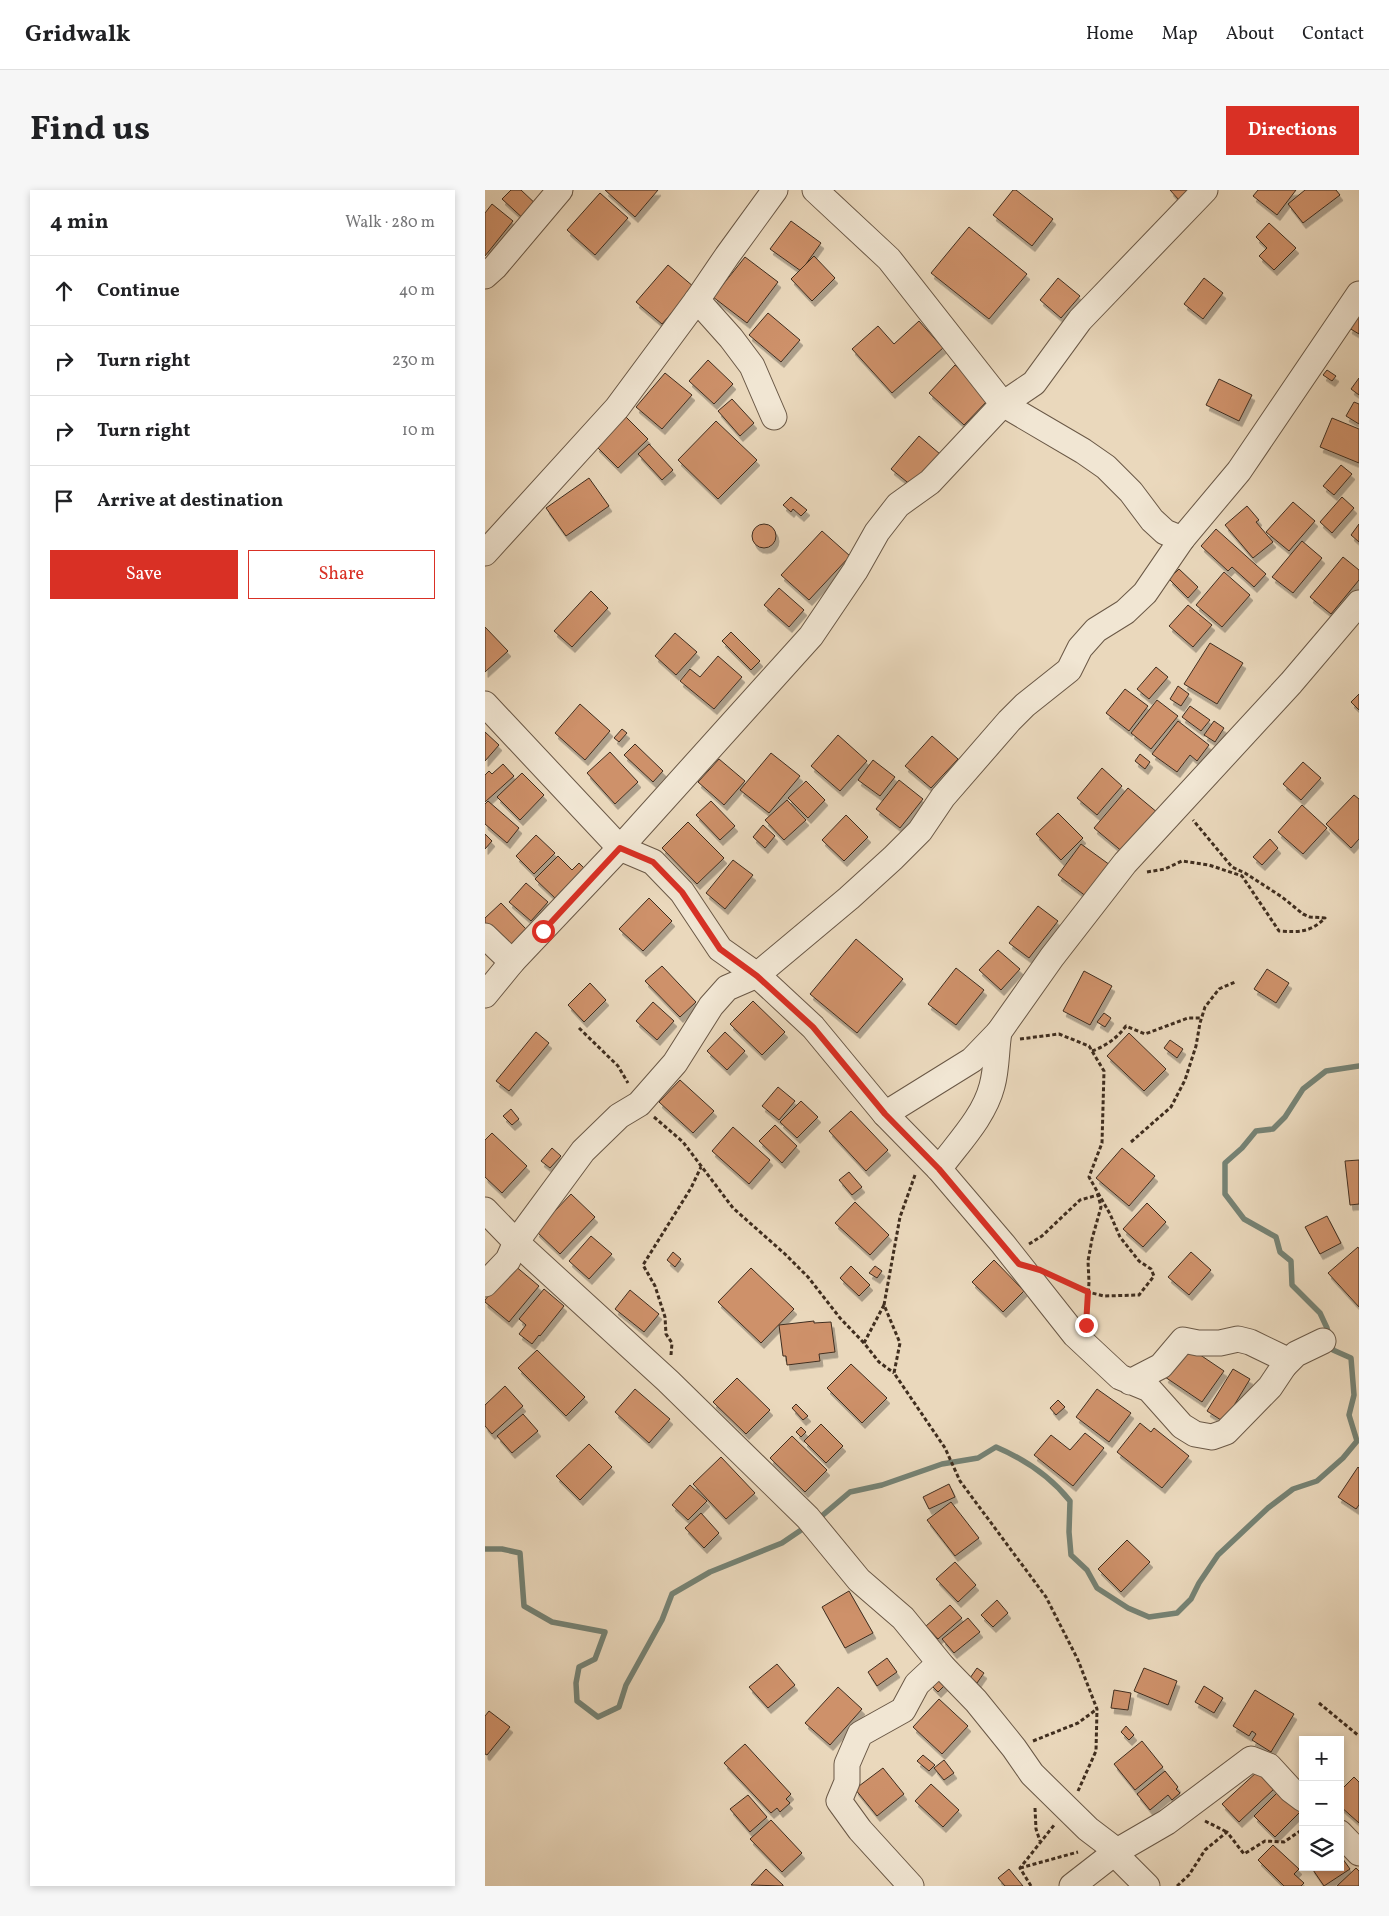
<!DOCTYPE html>
<html lang="en">
<head>
<meta charset="utf-8">
<style>
	:root { --surface:#fff; --page:#f6f6f6; --text:#202124; --muted:#757577; --line:#e0e0e0; --accent:#d93025 }
	body { margin:0; font-family:Vollkorn,serif; background:var(--page); color:var(--text) }
	.controls { position:absolute; right:15px; bottom:15px; display:grid; overflow:hidden; border-radius:0px; box-shadow:0 2px 8px #0003 }
	.controls button { width:45px; height:45px; display:grid; place-items:center; padding:0; border:0; border-bottom:1px solid var(--line); background:var(--surface); color:var(--text); font:25px sans-serif }
	.stop { position:absolute; width:15px; height:15px; margin:-11px; border:4px solid #d93025; border-radius:50%; background:#fff }
	.stop.end { background:#d93025; border-color:#fff; box-shadow:0 1px 5px #0008 }
	.list { margin:0; padding:0; list-style:none }
	h2 { display:flex; justify-content:space-between; align-items:center; height:65px; margin:0; padding:0 20px; font-size:21px }
	h2 small { font-size:16px; font-weight:400; color:var(--muted) }
	.list li { display:grid; grid-template-columns:32px 1fr auto; gap:15px; align-items:center; box-sizing:border-box; height:70px; padding:0 20px; border-top:1px solid var(--line) }
	.list b { display:block; font-size:19px; white-space:nowrap }
	.list em { font-size:16px; font-style:normal; color:var(--muted) }
	.actions { display:flex; gap:10px; padding:15px 20px }
	.actions a { flex:1; padding:11px 0; border:1px solid var(--accent); border-radius:0px; text-align:center; font-size:18px; color:var(--accent) }
	.actions .main { background:var(--accent); color:#fff }
	.icon { flex:none; width:28px; height:28px; fill:none; stroke:currentColor; stroke-width:2; stroke-linecap:round; stroke-linejoin:round }
	.map { position:relative; flex:none; width:874px; height:1696px; overflow:hidden; border-radius:0px }
	header { display:flex; align-items:center; gap:30px; box-sizing:border-box; height:70px; padding:0 25px; background:var(--surface); border-bottom:1px solid var(--line) }
	header strong { font-size:24px }
	nav { display:flex; gap:28px; margin-inline-start:auto; font-size:18px }
	.intro { display:flex; align-items:center; justify-content:space-between; box-sizing:border-box; height:120px; padding:0 30px }
	h1 { margin:0; font-size:35px }
	.button { padding:12px 22px; border-radius:0px; background:var(--accent); color:#fff; font-size:18px; font-weight:700 }
	main { display:flex; gap:30px; padding:0 30px }
	aside { flex:1; background:var(--surface); border-radius:0px; box-shadow:0 2px 8px #0003 }
	.map>svg:first-child { display:block }
	.lines { fill:none; stroke-linecap:round; stroke-linejoin:round }
	.stream { stroke:#758274; stroke-width:5.5 }
	.building { fill:#ce916b; stroke:#402e1f; filter:url(#shadow) }
	.minor-casing { stroke:#6a5846; stroke-width:27 }
	.path { stroke:#402e1f; stroke-width:3; stroke-dasharray:4 2.5; stroke-linecap:butt }
	.minor { stroke:#f1e6d3; stroke-width:25 }
	.route { stroke:#d93025; stroke-width:6 }
</style>
</head>
<body>
<header>
<strong>Gridwalk</strong>
<nav><a>Home</a><a>Map</a><a>About</a><a>Contact</a></nav>
</header>
<div class="intro"><h1>Find us</h1><a class="button">Directions</a></div>
<main>
<aside>
<h2>4 min<small>Walk · 280 m</small></h2>
<ul class="list">
<li><svg class="icon" aria-label="ahead" viewBox="0 0 24 24"><path d="M12 20V5M6 11l6-6 6 6"/></svg><div><b>Continue</b></div><em>40 m</em></li>
<li><svg class="icon" aria-label="right" viewBox="0 0 24 24"><path d="M7 20v-9h11M14 6l5 5-5 5"/></svg><div><b>Turn right</b></div><em>230 m</em></li>
<li><svg class="icon" aria-label="right" viewBox="0 0 24 24"><path d="M7 20v-9h11M14 6l5 5-5 5"/></svg><div><b>Turn right</b></div><em>10 m</em></li>
<li><svg class="icon" aria-label="arrive" viewBox="0 0 24 24"><path d="M6 21V4h12l-3 4 3 4H6"/></svg><div><b>Arrive at destination</b></div></li>
</ul>
<div class="actions"><a class="main">Save</a><a>Share</a></div>
</aside>
<div class="map">
<svg width="874" height="1696" viewBox="0 0 874 1696">
	<defs>
		<filter id="shadow"><feDropShadow dx="3" dy="5.5" stdDeviation="0" flood-color="#0004"/></filter>
	</defs>
	<rect width="100%" height="100%" fill="#ead8bc"/>
	<filter id="stains"><feTurbulence type="fractalNoise" baseFrequency=".004" numOctaves="4"/><feColorMatrix values="0 0 0 0 .2 0 0 0 0 .09 0 0 0 0 .02 0 0 0 .5 -.17"/></filter>
	<radialGradient id="worn" r=".72"><stop offset=".6" stop-color="#630" stop-opacity="0"/><stop offset="1" stop-color="#630" stop-opacity=".3"/></radialGradient>
	<g class="lines">
		<!-- stream -->
		<g class="stream">
			<path d="M332,1330L365,1302L397,1295L457,1274L493,1268L511,1257C539,1269 566,1287 585,1311L584,1342L586,1365L602,1380L612,1398L643,1418L664,1427L692,1423L706,1409L714,1393L733,1365L783,1318L808,1299L832,1291L858,1268L872,1251L864,1225L869,1205L866,1168L848,1160L842,1138L835,1123L807,1095L806,1071L795,1062L791,1047L759,1029L740,1004V973L757,958L771,941L788,939L800,927L818,899L841,881L874,876"/>
			<polyline points="0,1359 17,1359 35,1363 39,1416 67,1432 120,1442 110,1469 94,1477 91,1493 92,1511 113,1527 134,1517 141,1495 177,1430 187,1404 225,1382 297,1353 322,1336"/>
		</g>
	</g>
	<!-- building -->
	<g class="building">
		<polygon points="26,0 36,0 55,18 42,32 17,9"/>
		<polygon points="120,0 173,0 150,27"/>
		<polygon points="528,0 531,0 568,29 547,56 508,25"/>
		<polygon points="685,0 708,0 694,10"/>
		<polygon points="773,0 811,0 792,25 768,6"/>
		<polygon points="820,0 851,0 855,5 818,33 803,14"/>
		<polygon points="115,3 143,28 110,65 82,40"/>
		<polygon points="7,14 28,31 0,66 0,23"/>
		<polygon points="306,31 336,53 316,81 285,59"/>
		<polygon points="784,33 811,58 789,80 774,66 782,58 771,47"/>
		<polygon points="484,37 542,84 504,129 446,83"/>
		<polygon points="329,66 350,88 327,111 306,89"/>
		<polygon points="260,67 293,92 262,133 228,107"/>
		<polygon points="183,75 209,97 177,134 151,112"/>
		<polygon points="573,88 595,106 576,128 555,110"/>
		<polygon points="719,88 738,103 718,129 699,114"/>
		<polygon points="283,123 315,150 296,172 264,145"/>
		<polygon points="871,125 874,127 874,144 864,138"/>
		<polygon points="434,131 458,158 407,203 367,159 393,136 409,154"/>
		<polygon points="223,170 248,194 229,214 204,191"/>
		<polygon points="470,175 505,208 479,235 444,203"/>
		<polygon points="842,180 851,186 847,191 838,185"/>
		<polygon points="180,183 207,205 177,239 151,217"/>
		<polygon points="874,188 874,205 866,199"/>
		<polygon points="734,189 767,205 754,231 721,215"/>
		<polygon points="247,209 269,233 255,246 233,221"/>
		<polygon points="869,212 874,214 874,234 861,226"/>
		<polygon points="141,227 163,249 133,278 111,256"/>
		<polygon points="847,228 874,239 874,273 835,257"/>
		<polygon points="231,231 272,270 233,309 193,270"/>
		<polygon points="434,246 455,264 427,296 406,279"/>
		<polygon points="164,254 188,280 177,290 153,264"/>
		<polygon points="856,275 867,284 849,305 838,296"/>
		<polygon points="104,288 124,316 81,346 61,318"/>
		<polygon points="306,307 322,320 316,326 308,319 306,322 298,315"/>
		<polygon points="857,307 869,318 847,343 835,332"/>
		<polygon points="808,312 830,331 804,361 781,342"/>
		<polygon points="762,316 774,330 771,332 788,352 768,368 740,335"/>
		<polygon points="874,334 874,352 866,345"/>
		<circle cx="279" cy="346" r="12"/>
		<polygon points="731,339 781,384 769,397 747,377 743,381 716,356"/>
		<polygon points="337,341 365,366 324,410 296,385"/>
		<polygon points="817,351 837,368 808,403 787,387"/>
		<polygon points="858,367 874,380 874,390 846,424 825,407"/>
		<polygon points="694,379 713,397 703,408 684,389"/>
		<polygon points="739,382 765,405 737,437 711,415"/>
		<polygon points="294,398 319,420 304,437 279,415"/>
		<polygon points="106,401 123,418 87,457 69,441"/>
		<polygon points="703,415 727,435 708,457 684,436"/>
		<polygon points="0,437 23,461 0,482"/>
		<polygon points="246,442 275,471 266,480 237,451"/>
		<polygon points="190,443 212,462 191,485 170,466"/>
		<polygon points="725,453 758,473 732,514 699,494"/>
		<polygon points="233,466 257,487 229,519 195,491 205,479 215,487"/>
		<polygon points="671,477 683,487 664,509 652,499"/>
		<polygon points="693,496 704,504 696,516 685,509"/>
		<polygon points="640,499 663,516 644,541 621,523"/>
		<polygon points="874,504 874,520 866,512"/>
		<polygon points="672,510 693,526 666,559 646,543"/>
		<polygon points="95,514 125,541 100,570 70,543"/>
		<polygon points="705,516 725,530 716,541 697,527"/>
		<polygon points="693,531 724,555 712,571 705,565 692,582 667,564"/>
		<polygon points="729,531 739,538 730,552 719,545"/>
		<polygon points="137,539 142,543 134,552 129,548"/>
		<polygon points="0,542 14,555 0,571"/>
		<polygon points="353,545 382,571 355,601 326,576"/>
		<polygon points="447,546 473,569 446,598 420,576"/>
		<polygon points="150,554 178,581 168,592 139,565"/>
		<polygon points="125,562 153,592 130,614 102,583"/>
		<polygon points="286,563 315,586 284,623 255,600"/>
		<polygon points="655,564 665,572 660,579 650,571"/>
		<polygon points="234,569 260,591 239,615 213,592"/>
		<polygon points="388,570 410,587 395,606 373,590"/>
		<polygon points="818,572 836,588 816,610 798,594"/>
		<polygon points="18,574 29,586 0,612 0,585 4,581 7,584"/>
		<polygon points="617,578 637,596 612,625 592,608"/>
		<polygon points="37,583 59,605 35,630 12,607"/>
		<polygon points="414,590 438,609 415,638 391,619"/>
		<polygon points="321,591 340,610 323,628 303,608"/>
		<polygon points="643,598 673,623 639,663 609,638"/>
		<polygon points="869,605 874,609 874,649 866,658 841,634"/>
		<polygon points="302,610 321,630 299,650 280,630"/>
		<polygon points="3,611 34,638 22,653 0,634 0,614"/>
		<polygon points="226,611 250,636 235,650 211,625"/>
		<polygon points="817,615 842,638 818,664 793,642"/>
		<polygon points="573,623 598,648 576,670 551,644"/>
		<polygon points="361,625 383,647 359,671 337,650"/>
		<polygon points="203,632 239,668 212,694 177,658"/>
		<polygon points="278,635 290,646 280,658 268,647"/>
		<polygon points="0,644 7,651 0,659"/>
		<polygon points="51,645 70,663 49,684 31,666"/>
		<polygon points="785,649 793,658 777,675 768,667"/>
		<polygon points="596,654 625,675 602,707 573,685"/>
		<polygon points="73,666 87,680 94,673 99,678 70,708 50,689"/>
		<polygon points="248,670 268,685 240,719 221,703"/>
		<polygon points="41,693 63,712 46,731 24,712"/>
		<polygon points="164,708 187,731 158,761 134,739"/>
		<polygon points="16,713 41,739 23,757 0,733 0,728"/>
		<polygon points="553,716 573,731 544,768 524,753"/>
		<polygon points="371,749 418,789 372,843 325,804"/>
		<polygon points="513,760 535,779 516,800 494,780"/>
		<polygon points="177,776 211,812 195,827 160,791"/>
		<polygon points="471,778 499,800 471,835 443,814"/>
		<polygon points="782,779 804,793 791,813 769,799"/>
		<polygon points="599,781 627,796 605,835 578,821"/>
		<polygon points="105,793 121,810 99,832 83,815"/>
		<polygon points="268,811 300,842 277,865 245,834"/>
		<polygon points="168,812 189,831 172,850 151,831"/>
		<polygon points="619,823 626,828 620,837 612,832"/>
		<polygon points="51,842 64,853 24,901 11,891"/>
		<polygon points="240,842 260,861 242,880 222,861"/>
		<polygon points="644,843 681,879 659,901 622,866"/>
		<polygon points="685,850 698,859 692,868 679,858"/>
		<polygon points="195,890 229,921 208,943 174,912"/>
		<polygon points="293,897 310,911 294,930 277,916"/>
		<polygon points="316,911 333,927 312,948 295,932"/>
		<polygon points="26,919 34,929 27,935 18,926"/>
		<polygon points="366,921 403,960 381,981 344,941"/>
		<polygon points="290,935 312,956 297,973 274,951"/>
		<polygon points="248,937 285,970 264,994 227,961"/>
		<polygon points="7,943 42,976 17,1003 0,987 0,950"/>
		<polygon points="67,958 76,966 65,978 56,971"/>
		<polygon points="637,958 670,986 644,1016 611,988"/>
		<polygon points="874,970 874,1014 865,1015 860,971"/>
		<polygon points="364,982 377,997 367,1005 354,990"/>
		<polygon points="86,1004 110,1027 75,1064 51,1041"/>
		<polygon points="370,1012 404,1045 385,1065 350,1033"/>
		<polygon points="662,1013 681,1032 658,1057 638,1039"/>
		<polygon points="842,1026 856,1053 835,1064 820,1037"/>
		<polygon points="106,1046 127,1064 104,1089 84,1071"/>
		<polygon points="873,1057 874,1059 874,1117 843,1083"/>
		<polygon points="188,1062 196,1069 190,1077 182,1070"/>
		<polygon points="706,1062 726,1080 704,1105 683,1087"/>
		<polygon points="509,1070 539,1101 518,1122 487,1092"/>
		<polygon points="29,1075 54,1096 24,1132 0,1112 0,1110"/>
		<polygon points="366,1076 385,1095 374,1106 355,1088"/>
		<polygon points="390,1076 397,1081 392,1088 384,1083"/>
		<polygon points="266,1078 309,1119 276,1153 233,1112"/>
		<polygon points="59,1099 79,1116 55,1146 54,1145 47,1154 34,1144 41,1135 34,1129"/>
		<polygon points="145,1100 174,1124 159,1142 130,1119"/>
		<polygon points="329,1131 329,1133 346,1132 350,1162 334,1164 335,1171 302,1175 301,1166 298,1166 294,1135"/>
		<polygon points="702,1156 739,1181 717,1212 680,1187"/>
		<polygon points="52,1160 100,1207 81,1226 33,1178"/>
		<polygon points="366,1174 402,1208 377,1233 342,1198"/>
		<polygon points="748,1179 765,1189 739,1232 722,1221"/>
		<polygon points="252,1188 285,1220 261,1244 228,1212"/>
		<polygon points="20,1196 38,1216 7,1244 0,1236 0,1215"/>
		<polygon points="150,1199 185,1229 164,1253 130,1222"/>
		<polygon points="612,1199 646,1223 624,1252 591,1227"/>
		<polygon points="573,1210 580,1217 571,1225 565,1218"/>
		<polygon points="311,1214 323,1226 318,1230 307,1218"/>
		<polygon points="38,1224 53,1241 27,1263 12,1246"/>
		<polygon points="655,1233 666,1242 669,1238 704,1266 677,1298 632,1262"/>
		<polygon points="336,1234 358,1256 341,1273 319,1251"/>
		<polygon points="316,1237 321,1242 316,1247 311,1242"/>
		<polygon points="600,1243 619,1258 588,1296 549,1265 566,1245 585,1260"/>
		<polygon points="307,1246 342,1280 320,1302 285,1268"/>
		<polygon points="104,1254 127,1277 95,1310 71,1286"/>
		<polygon points="236,1267 270,1303 241,1329 208,1294"/>
		<polygon points="873,1277 874,1278 874,1315 871,1319 853,1307"/>
		<polygon points="464,1294 470,1307 444,1319 438,1307"/>
		<polygon points="205,1295 222,1311 203,1330 187,1315"/>
		<polygon points="466,1312 494,1348 470,1366 442,1330"/>
		<polygon points="216,1323 234,1343 219,1358 200,1338"/>
		<polygon points="642,1350 665,1372 636,1402 613,1379"/>
		<polygon points="470,1372 491,1395 473,1412 451,1389"/>
		<polygon points="364,1401 388,1443 360,1458 337,1417"/>
		<polygon points="512,1410 523,1423 508,1437 496,1425"/>
		<polygon points="465,1415 477,1428 453,1449 441,1436"/>
		<polygon points="483,1428 495,1442 469,1463 457,1449"/>
		<polygon points="402,1468 412,1482 392,1496 383,1482"/>
		<polygon points="292,1474 310,1495 283,1518 264,1497"/>
		<polygon points="492,1478 499,1483 492,1493 485,1488"/>
		<polygon points="659,1478 692,1491 683,1515 649,1501"/>
		<polygon points="454,1485 462,1493 453,1502 445,1494"/>
		<polygon points="719,1496 738,1508 729,1523 710,1512"/>
		<polygon points="353,1497 377,1519 345,1555 320,1533"/>
		<polygon points="629,1500 646,1503 643,1520 626,1518"/>
		<polygon points="770,1500 809,1524 786,1562 767,1550 771,1544 767,1541 764,1546 748,1536"/>
		<polygon points="454,1509 483,1536 457,1564 428,1537"/>
		<polygon points="4,1521 25,1537 2,1565 0,1564 0,1526"/>
		<polygon points="641,1536 649,1545 644,1550 636,1542"/>
		<polygon points="657,1551 678,1577 650,1600 629,1574"/>
		<polygon points="260,1554 306,1604 301,1609 305,1613 295,1622 292,1618 286,1623 239,1573"/>
		<polygon points="438,1565 450,1575 444,1581 432,1571"/>
		<polygon points="459,1570 469,1583 459,1590 449,1578"/>
		<polygon points="398,1578 419,1604 392,1626 370,1599"/>
		<polygon points="680,1581 693,1597 691,1599 695,1603 687,1610 683,1605 665,1620 652,1604"/>
		<polygon points="773,1581 789,1599 754,1632 737,1614"/>
		<polygon points="869,1587 874,1592 874,1633 855,1616 855,1601"/>
		<polygon points="446,1594 474,1620 458,1637 430,1611"/>
		<polygon points="796,1599 817,1620 790,1647 769,1626"/>
		<polygon points="263,1605 282,1627 265,1642 245,1619"/>
		<polygon points="286,1630 317,1663 297,1682 265,1649"/>
		<polygon points="788,1655 814,1679 809,1684 819,1693 816,1696 799,1696 773,1670"/>
		<polygon points="855,1665 865,1679 839,1696 826,1677 855,1677"/>
		<polygon points="871,1678 874,1681 874,1696 852,1696"/>
		<polygon points="281,1679 298,1695 298,1696 266,1695"/>
		<polygon points="524,1679 538,1696 520,1696 513,1688"/>
	</g>
	<g class="lines">
		<defs>
			<g id="minor">
				<polyline points="330,0 404,69 518,214 598,261 621,277 646,302 667,330 680,342 697,349"/>
				<polyline points="0,86 10,77 75,0"/>
				<polyline points="212,110 246,148 267,176 289,227"/>
				<polyline points="0,363 132,218 212,110 242,66 290,0"/>
				<polyline points="0,514 135,658 168,672 197,702 235,759 272,785 328,837 400,924 454,979 518,1054 590,1145 635,1187 664,1199 697,1236 710,1244 727,1247 741,1242 785,1197 799,1176 796,1167 765,1152 753,1149 735,1153 713,1153 698,1150 676,1176 645,1192"/>
				<polyline points="0,746 27,772"/>
				<polyline points="0,805 27,772 135,658 326,446 370,381 392,342 413,315 445,292 518,214 549,193 595,130 720,0"/>
				<polyline points="400,924 487,870 514,842 567,767 640,673 806,493 874,413"/>
				<path d="M454,979C473,953 499,927 507,896C512,878 511,860 514,842"/>
				<polyline points="0,1020 31,1052 183,1191 323,1328 374,1390 418,1428 458,1477 491,1511 529,1558 547,1584 603,1639 632,1661 637,1671 662,1696"/>
				<polyline points="0,1094 23,1070 31,1052 98,961 134,926 154,914 190,873 226,816 242,798 272,785 364,708 408,668 435,641 458,607 524,531 540,515 584,480 595,458 611,440 640,422 660,403 697,349 754,281 874,104"/>
				<polyline points="799,1176 811,1164 838,1151"/>
				<polyline points="855,1643 874,1663"/>
				<polyline points="426,1696 375,1640 354,1611 362,1592 362,1574 375,1544 418,1520 432,1494 447,1480 458,1477"/>
				<polyline points="587,1696 632,1661 682,1632 766,1569 784,1576 806,1600 818,1609"/>
			</g>
		</defs>
		<!-- minor casing -->
		<use href="#minor" class="minor-casing"/>
		<!-- path -->
		<g class="path">
			<path d="M662,682L680,679L697,671L724,675L757,686L794,741C814,742 825,743 840,728L825,727L818,724L797,707L760,683L747,677L708,630"/>
			<polyline points="94,838 133,876 143,893"/>
			<polyline points="535,849 574,844 604,856 619,881 617,953 604,987 625,1024 635,1047 654,1071 666,1079 669,1086 654,1105 619,1106 603,1102 575,1090"/>
			<path d="M607,861C621,856 632,848 641,836L660,844L703,828H717"/>
			<polyline points="169,927 198,952 248,1018 300,1064 323,1087 355,1128 379,1153"/>
			<polyline points="646,952 686,917 700,890 711,856 715,833 720,817 734,799 750,792"/>
			<polyline points="430,985 415,1027 399,1115 415,1153 409,1183 460,1258 475,1291 561,1407 593,1470 612,1519 611,1561 593,1601"/>
			<polyline points="544,1054 557,1046 595,1010 613,1005 616,1017 607,1049 603,1071 604,1092 602,1125"/>
			<polyline points="399,1115 379,1153 394,1172 409,1183"/>
			<polyline points="186,1165 187,1153 181,1144 180,1127 170,1096 158,1075 206,998 216,977"/>
			<polyline points="834,1513 874,1546"/>
			<polyline points="548,1551 593,1533 612,1519"/>
			<polyline points="550,1618 551,1639 555,1651"/>
			<polyline points="720,1631 742,1642"/>
			<polyline points="535,1678 593,1662"/>
			<polyline points="546,1696 535,1678 570,1634"/>
			<polyline points="692,1696 704,1685 720,1660 742,1642 759,1664 780,1651 799,1652 818,1639"/>
		</g>
		<!-- minor -->
		<use href="#minor" class="minor"/>
	</g>
	<g class="lines">
		<!-- route -->
		<polyline class="route" points="58,741 135,658 168,672 197,702 235,759 272,786 328,837 400,924 454,979 534,1074 555,1080 603,1102 601,1135"/>
	</g>
	<rect width="100%" height="100%" filter="url(#stains)"/>
	<rect width="100%" height="100%" fill="url(#worn)"/>
</svg>
<div class="controls">
<button>+</button>
<button>−</button>
<button><svg class="icon" aria-label="layers" viewBox="0 0 24 24"><path d="M12 4l9 5-9 5-9-5zM3 14l9 5 9-5"/></svg></button>
</div>
<div class="stop" style="left:58px;top:741px"></div>
<div class="stop end" style="left:601px;top:1135px"></div>
</div>
</main>
</body>
</html>
